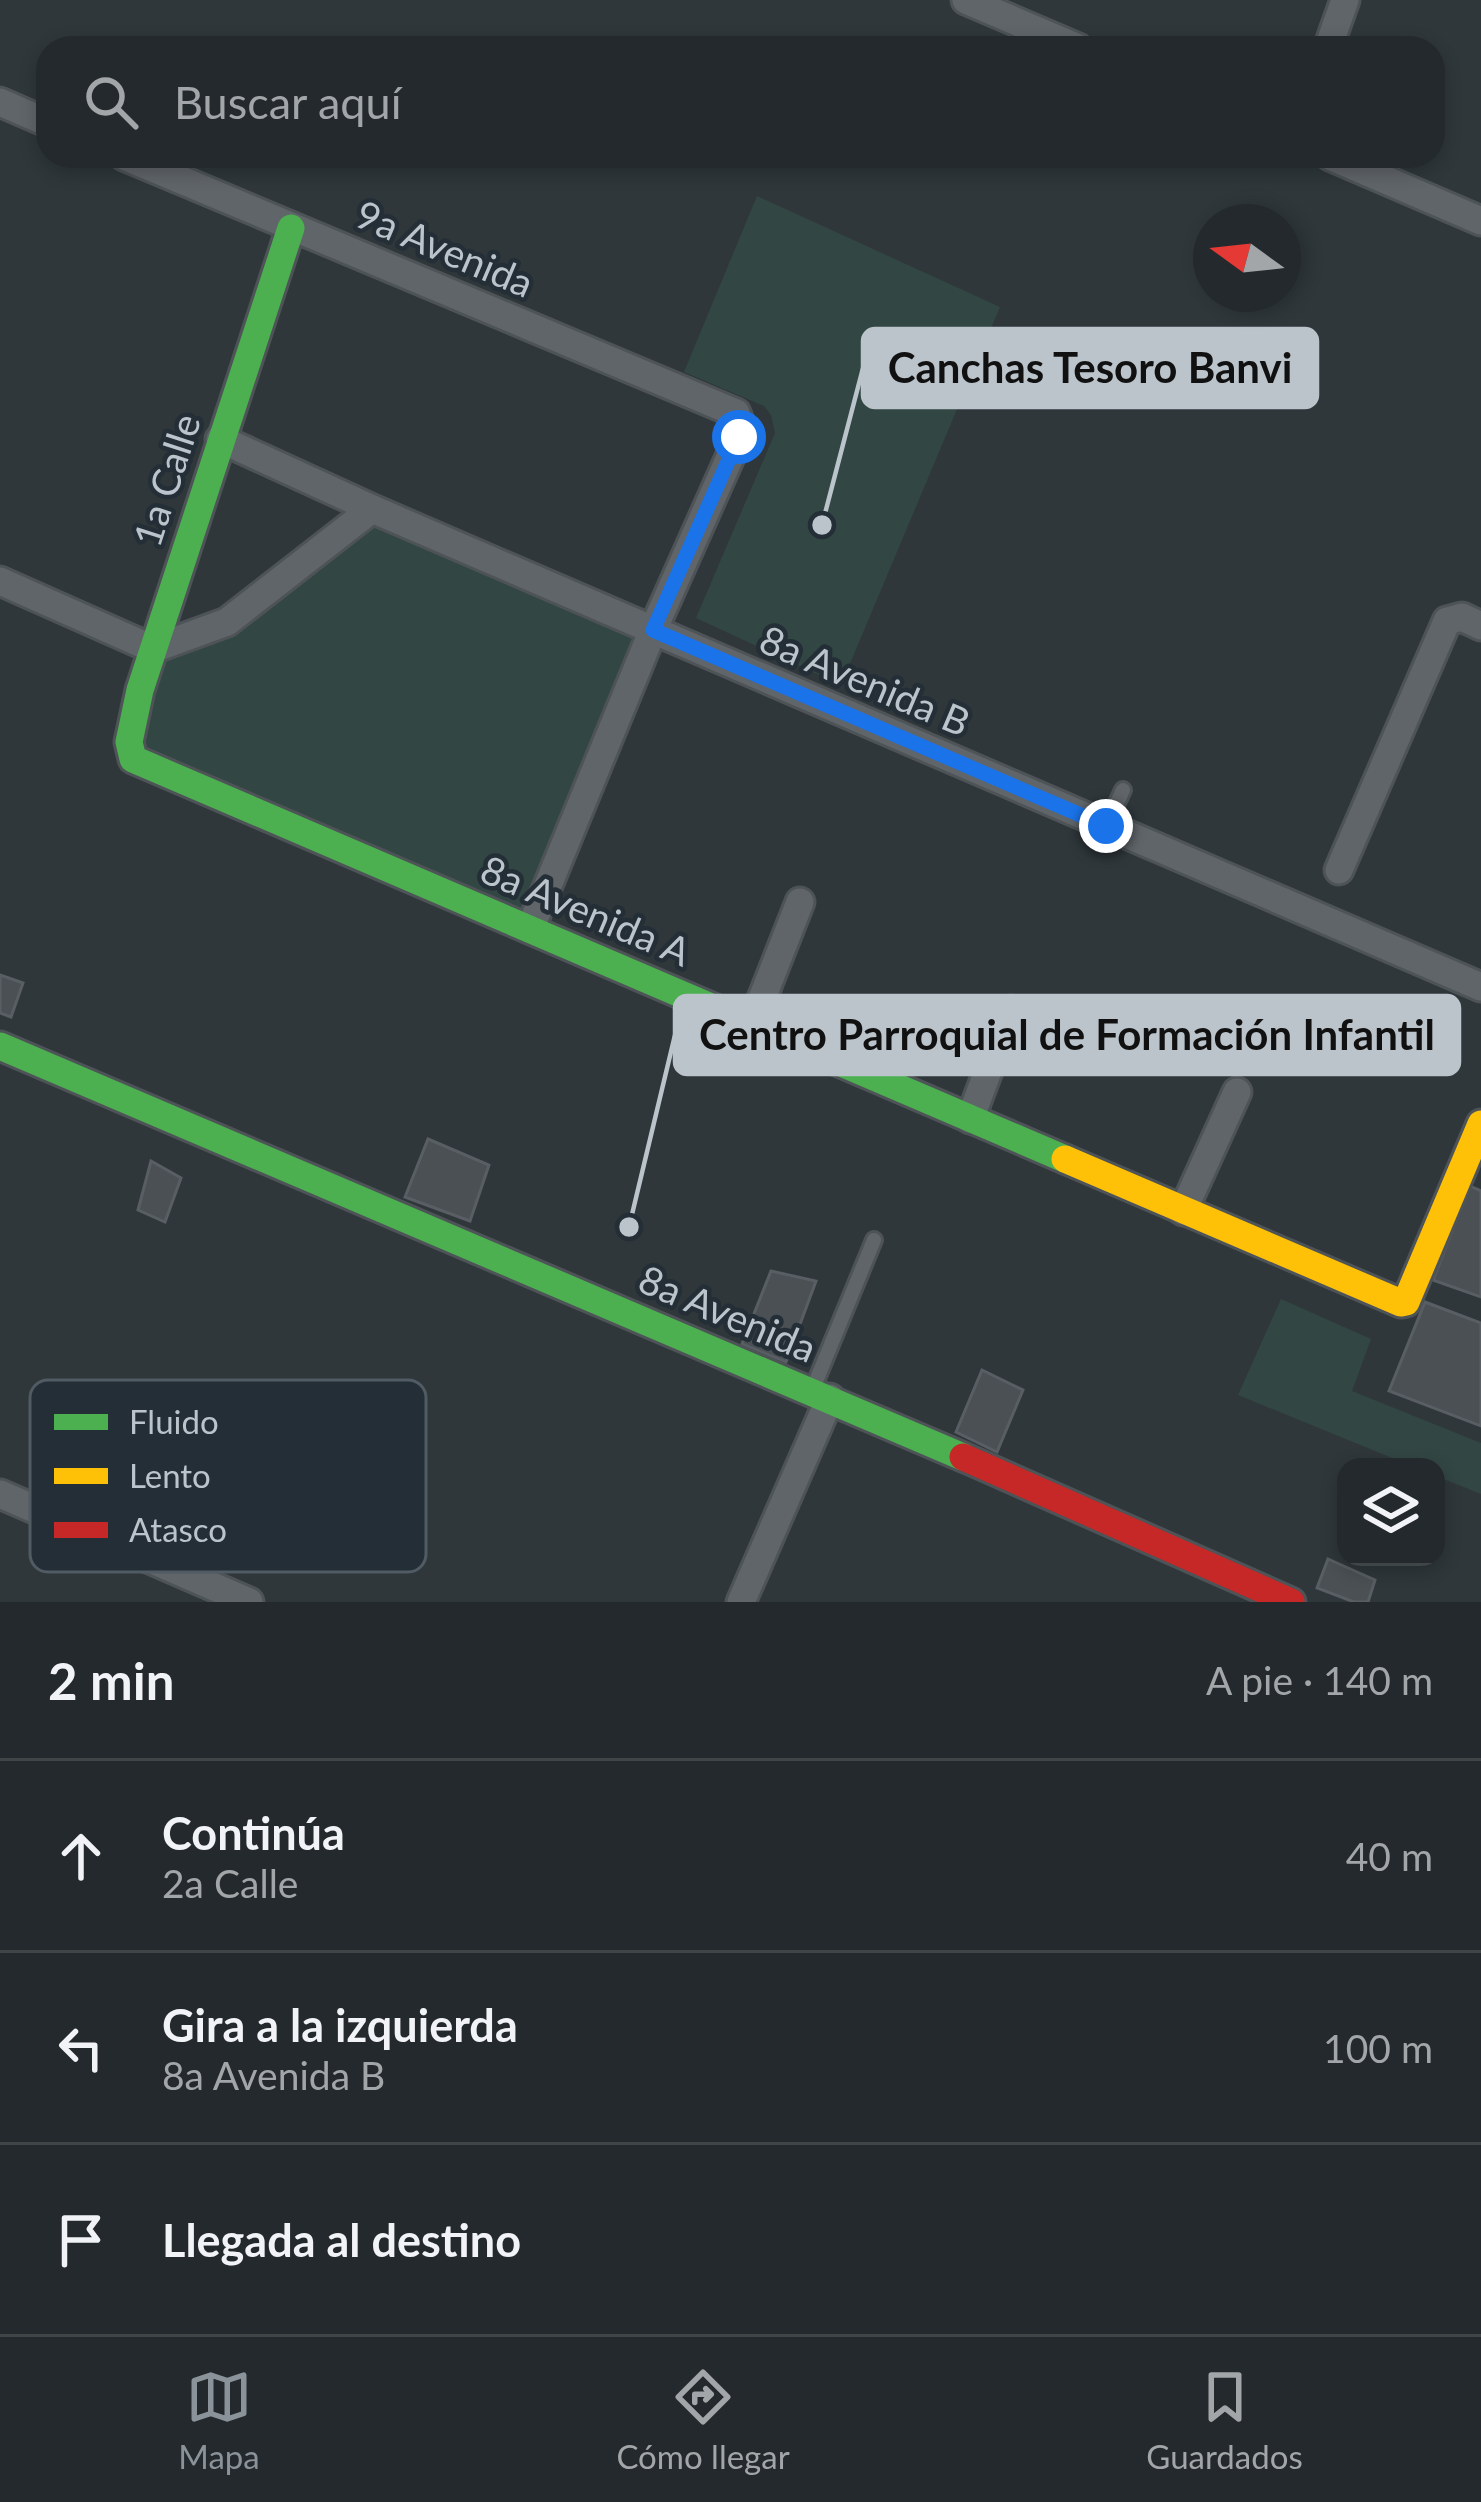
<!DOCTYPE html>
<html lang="es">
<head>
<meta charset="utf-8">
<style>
	:root { --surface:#23292c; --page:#2b3134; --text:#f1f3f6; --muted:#a3a6a9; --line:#404548; --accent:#8a9399 }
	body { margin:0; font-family:Lato,sans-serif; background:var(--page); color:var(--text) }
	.controls { position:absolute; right:36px; bottom:36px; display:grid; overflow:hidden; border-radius:24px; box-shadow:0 6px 18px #0003 }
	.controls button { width:108px; height:108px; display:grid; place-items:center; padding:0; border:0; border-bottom:3px solid var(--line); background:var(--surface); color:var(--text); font:60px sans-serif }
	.compass { position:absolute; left:1193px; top:204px; width:108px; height:108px; border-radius:50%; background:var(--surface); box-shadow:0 6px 18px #0003; rotate:285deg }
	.stop { position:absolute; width:36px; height:36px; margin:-27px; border:9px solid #1a73e8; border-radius:50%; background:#fff }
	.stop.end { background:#1a73e8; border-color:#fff; box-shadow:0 3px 12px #0008 }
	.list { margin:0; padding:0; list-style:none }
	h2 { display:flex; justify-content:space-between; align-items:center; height:156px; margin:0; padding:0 48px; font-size:51px }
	h2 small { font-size:39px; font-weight:400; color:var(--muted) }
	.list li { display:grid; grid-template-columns:78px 1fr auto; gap:36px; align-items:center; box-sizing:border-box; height:192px; padding:0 48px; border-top:3px solid var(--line) }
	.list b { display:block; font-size:45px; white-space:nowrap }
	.list p { margin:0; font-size:39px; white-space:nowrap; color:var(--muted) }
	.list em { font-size:39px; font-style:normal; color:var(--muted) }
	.icon { flex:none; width:66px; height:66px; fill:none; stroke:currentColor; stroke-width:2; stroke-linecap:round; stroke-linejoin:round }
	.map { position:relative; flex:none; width:1481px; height:1602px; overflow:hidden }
	.search { position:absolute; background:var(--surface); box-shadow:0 6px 18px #0003; left:36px; right:36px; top:36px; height:132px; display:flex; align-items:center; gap:30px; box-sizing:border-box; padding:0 42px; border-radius:36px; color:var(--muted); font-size:45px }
	.sheet { height:732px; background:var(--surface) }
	nav { display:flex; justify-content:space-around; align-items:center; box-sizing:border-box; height:168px; border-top:3px solid var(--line); background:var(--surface); font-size:33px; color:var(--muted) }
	nav a { display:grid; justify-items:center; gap:6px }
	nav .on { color:var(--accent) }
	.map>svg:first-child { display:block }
	.green { fill:#324643 }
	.building { fill:#4a5054; stroke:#585e63; stroke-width:3 }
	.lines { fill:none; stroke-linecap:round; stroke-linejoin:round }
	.lane-casing { stroke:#4d5356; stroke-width:20 }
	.street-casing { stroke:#4d5356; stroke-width:33 }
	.fast-casing { stroke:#4d5356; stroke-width:33 }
	.slow-casing { stroke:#4d5356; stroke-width:33 }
	.jam-casing { stroke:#4d5356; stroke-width:33 }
	.lane { stroke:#60656a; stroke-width:14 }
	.street { stroke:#60656a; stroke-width:27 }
	.fast { stroke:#4caf50; stroke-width:27 }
	.slow { stroke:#ffc107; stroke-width:27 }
	.jam { stroke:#c62828; stroke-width:27 }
	.route { stroke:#1a73e8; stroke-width:15 }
	.labels { text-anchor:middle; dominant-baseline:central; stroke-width:9; stroke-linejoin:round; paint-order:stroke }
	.street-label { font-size:39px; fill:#bbc4cb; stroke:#232e36 }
	.key { fill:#232e36; stroke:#515b63; stroke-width:3 }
	.key-label { font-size:33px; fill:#bbc4cb }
	.leader { fill:none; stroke:#bbc4cb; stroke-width:4.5 }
	.callout-dot { fill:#bbc4cb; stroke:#232e36; stroke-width:4.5 }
	.callout { fill:#bbc4cb; stroke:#bbc4cb; stroke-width:4.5 }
	.callout-label { font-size:42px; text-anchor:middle; font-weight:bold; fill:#111 }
</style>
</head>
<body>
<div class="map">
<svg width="1481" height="1602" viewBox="0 0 1481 1602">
	<rect width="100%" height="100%" fill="#2f373b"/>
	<!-- green -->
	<g class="green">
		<polygon points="757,196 1000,307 841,685 696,618 775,433 771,415 764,406 684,372"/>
		<polygon points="373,522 639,635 525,914 139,749 161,658"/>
		<polygon points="1281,1299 1371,1339 1352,1391 1481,1443 1481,1494 1436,1476 1436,1467 1414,1467 1238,1395"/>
	</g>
	<!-- building -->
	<g class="building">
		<polygon points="0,975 23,983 11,1017 0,1013"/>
		<polygon points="428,1139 489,1165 470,1221 405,1197"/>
		<polygon points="151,1161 181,1178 165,1222 138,1210"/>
		<polygon points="1470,1186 1481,1191 1481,1297 1433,1280"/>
		<polygon points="771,1271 816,1281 786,1362 742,1344"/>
		<polygon points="1425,1302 1481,1323 1481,1426 1389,1391"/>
		<polygon points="982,1370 1023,1390 997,1452 956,1432"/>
		<polygon points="1328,1559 1375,1580 1368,1602 1354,1602 1317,1588"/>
	</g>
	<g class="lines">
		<defs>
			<g id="lane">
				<polyline points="1106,826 1123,790"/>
				<polyline points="814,1386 874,1240"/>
			</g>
			<g id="street">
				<polyline points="966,0 1078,48"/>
				<polyline points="1328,48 1345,0"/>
				<polyline points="0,102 48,123"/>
				<polyline points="124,156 736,413 740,424 739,437 653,630 530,929"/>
				<polyline points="1330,156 1481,221"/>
				<polyline points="220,439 377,511 1481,987"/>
				<polyline points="0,581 153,649 227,622 372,509"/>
				<polyline points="1339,870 1447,621 1462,617 1481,626"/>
				<polyline points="752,1024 800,902"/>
				<polyline points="970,1119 1011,1010"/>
				<polyline points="1183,1211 1237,1092"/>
				<polyline points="0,1494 249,1602"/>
				<polyline points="741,1602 830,1398"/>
			</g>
			<g id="fast">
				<polyline points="291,228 140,690 129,742 133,759 1065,1159"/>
				<polyline points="0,1046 963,1457"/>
			</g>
			<polyline id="slow" points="1065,1159 1401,1303 1406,1302 1481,1124"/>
			<polyline id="jam" points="963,1457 1291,1602"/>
		</defs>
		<!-- lane casing -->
		<use href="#lane" class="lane-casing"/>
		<!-- street casing -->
		<use href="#street" class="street-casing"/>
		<!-- fast casing -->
		<use href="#fast" class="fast-casing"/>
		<!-- slow casing -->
		<use href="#slow" class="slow-casing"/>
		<!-- jam casing -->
		<use href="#jam" class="jam-casing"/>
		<!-- lane -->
		<use href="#lane" class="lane"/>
		<!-- street -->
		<use href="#street" class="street"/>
		<!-- fast -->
		<use href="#fast" class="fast"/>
		<!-- slow -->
		<use href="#slow" class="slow"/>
		<!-- jam -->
		<use href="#jam" class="jam"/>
	</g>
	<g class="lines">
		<!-- route -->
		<polyline class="route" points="739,437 653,630 1106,826"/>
	</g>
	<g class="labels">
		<!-- street labels -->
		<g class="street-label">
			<text transform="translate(445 248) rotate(23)">9a Avenida</text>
			<text transform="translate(166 480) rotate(-72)">1a Calle</text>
			<text transform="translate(865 680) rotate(23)">8a Avenida B</text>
			<text transform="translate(586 910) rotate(23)">8a Avenida A</text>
			<text transform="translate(728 1313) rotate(23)">8a Avenida</text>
		</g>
	</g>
	<!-- legend -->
	<rect x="30" y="1380" width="396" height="192" rx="18" class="key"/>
	<rect x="54" y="1414" width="54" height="16" fill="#4caf50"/>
	<rect x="54" y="1468" width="54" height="16" fill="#ffc107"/>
	<rect x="54" y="1522" width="54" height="16" fill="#c62828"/>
	<g class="key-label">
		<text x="129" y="1434">Fluido</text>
		<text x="129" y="1488">Lento</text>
		<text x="129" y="1542">Atasco</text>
	</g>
	<!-- callouts -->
	<path class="leader" d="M822 525L863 368M629 1227L675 1035"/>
	<g class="callout-dot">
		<circle cx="822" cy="525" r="12"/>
		<circle cx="629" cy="1227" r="12"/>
	</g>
	<g class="callout">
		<rect x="863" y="329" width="454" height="78" rx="12"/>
		<rect x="675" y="996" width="784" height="78" rx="12"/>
	</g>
	<g class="callout-label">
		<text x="1090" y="383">Canchas Tesoro Banvi</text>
		<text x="1067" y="1050">Centro Parroquial de Formación Infantil</text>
	</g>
</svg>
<div class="controls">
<button><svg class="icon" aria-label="layers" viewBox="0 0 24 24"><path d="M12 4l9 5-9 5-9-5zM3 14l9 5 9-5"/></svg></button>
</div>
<svg class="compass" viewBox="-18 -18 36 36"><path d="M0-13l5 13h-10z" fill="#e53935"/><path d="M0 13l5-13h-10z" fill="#a3a6a9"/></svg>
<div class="stop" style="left:739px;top:437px"></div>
<div class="stop end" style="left:1106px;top:826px"></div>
<div class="search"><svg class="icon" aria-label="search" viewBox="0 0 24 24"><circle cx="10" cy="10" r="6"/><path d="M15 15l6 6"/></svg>Buscar aquí</div>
</div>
<section class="sheet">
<h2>2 min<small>A pie · 140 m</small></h2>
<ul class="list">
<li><svg class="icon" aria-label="ahead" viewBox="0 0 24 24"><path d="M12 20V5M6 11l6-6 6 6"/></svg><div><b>Continúa</b><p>2a Calle</p></div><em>40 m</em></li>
<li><svg class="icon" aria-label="left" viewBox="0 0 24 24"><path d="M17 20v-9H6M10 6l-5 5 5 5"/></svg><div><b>Gira a la izquierda</b><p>8a Avenida B</p></div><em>100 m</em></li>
<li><svg class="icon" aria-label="arrive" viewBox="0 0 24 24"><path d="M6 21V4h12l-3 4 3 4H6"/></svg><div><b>Llegada al destino</b></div></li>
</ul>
</section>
<nav>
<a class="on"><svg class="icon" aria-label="map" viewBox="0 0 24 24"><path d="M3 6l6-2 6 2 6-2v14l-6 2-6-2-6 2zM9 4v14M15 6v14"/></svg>Mapa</a>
<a><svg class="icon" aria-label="directions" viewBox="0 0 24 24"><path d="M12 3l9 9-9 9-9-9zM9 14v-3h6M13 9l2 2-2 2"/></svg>Cómo llegar</a>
<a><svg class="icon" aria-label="saved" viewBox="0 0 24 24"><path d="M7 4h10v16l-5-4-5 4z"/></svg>Guardados</a>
</nav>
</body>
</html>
